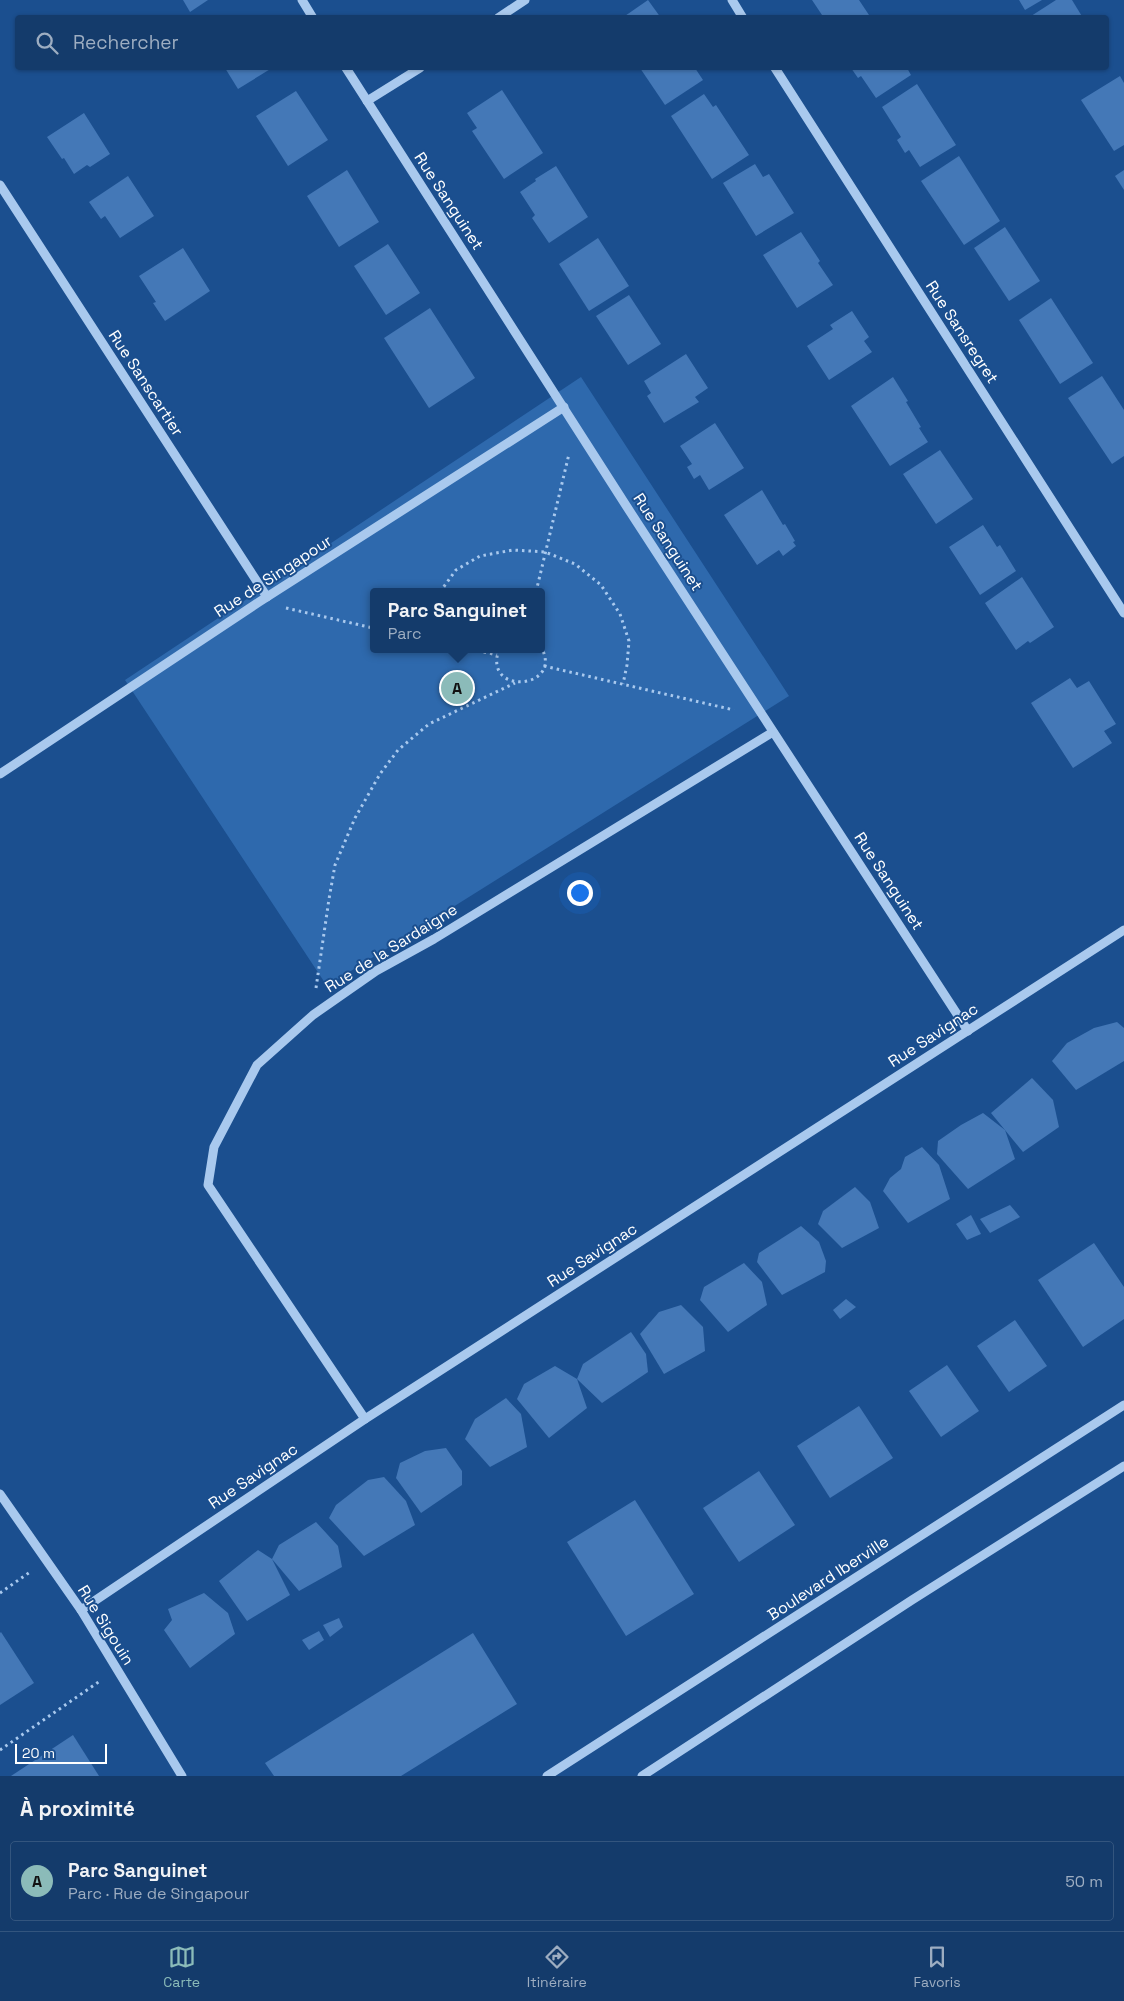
<!DOCTYPE html>
<html lang="fr">
<head>
<meta charset="utf-8">
<style>
	:root { --surface:#143b6b; --page:#214673; --text:#f1f3f6; --muted:#9dadc1; --line:#33557e; --accent:#8bbbb9 }
	body { margin:0; font-family:"Space Grotesk",sans-serif; background:var(--page); color:var(--text) }
	.scale { position:absolute; left:15px; bottom:12px; width:92px; box-sizing:border-box; padding-left:5px; border:2px solid #fff; border-top:0; font-size:14px; line-height:18px; white-space:nowrap; color:#fff; -webkit-text-stroke:4px #1b4f8f; paint-order:stroke }
	.you { position:absolute; left:579px; top:892px; width:18px; height:18px; margin:-12px; border:4px solid #fff; border-radius:50%; background:#1a73e8; box-shadow:0 0 0 8px #1a73e833 }
	.badge { display:grid; place-items:center; width:32px; height:32px; border-radius:50%; background:var(--accent); color:#111; font-size:16px; font-weight:700 }
	.pin { position:absolute; translate:-50% -50%; border:2px solid #fff; box-shadow:0 1px 5px #0006 }
	.popup { position:absolute; left:370px; top:588px; width:175px; height:65px; box-sizing:border-box; display:grid; place-content:center; border-radius:5px; background:var(--surface); filter:drop-shadow(0 1px 4px #0005); font-size:16px; white-space:nowrap; color:var(--muted) }
	.popup b { font-size:19px; color:var(--text) }
	.popup::after { content:''; position:absolute; left:50%; top:100%; margin-left:-10px; border:10px solid transparent; border-top-color:var(--surface) }
	.list { margin:0; padding:0; list-style:none }
	h2 { display:flex; justify-content:space-between; align-items:center; height:65px; margin:0; padding:0 20px; font-size:21px }
	h2 small { font-size:16px; font-weight:400; color:var(--muted) }
	.list li { display:grid; grid-template-columns:32px 1fr auto; gap:15px; align-items:center; box-sizing:border-box; height:80px; margin:0 10px 10px; padding:0 10px; border:1px solid var(--line); border-radius:5px }
	.list b { display:block; font-size:19px; white-space:nowrap }
	.list p { margin:0; font-size:16px; white-space:nowrap; color:var(--muted) }
	.list em { font-size:16px; font-style:normal; color:var(--muted) }
	.icon { flex:none; width:28px; height:28px; fill:none; stroke:currentColor; stroke-width:2; stroke-linecap:round; stroke-linejoin:round }
	.map { position:relative; flex:none; width:1124px; height:1776px; overflow:hidden }
	.search { position:absolute; background:var(--surface); box-shadow:0 1px 4px #0004; left:15px; right:15px; top:15px; height:55px; display:flex; align-items:center; gap:12px; box-sizing:border-box; padding:0 18px; border-radius:5px; color:var(--muted); font-size:19px }
	.sheet { height:155px; background:var(--surface) }
	nav { display:flex; justify-content:space-around; align-items:center; box-sizing:border-box; height:70px; border-top:1px solid var(--line); background:var(--surface); font-size:14px; color:var(--muted) }
	nav a { display:grid; justify-items:center; gap:2px }
	nav .on { color:var(--accent) }
	.map>svg:first-child { display:block }
	.green { fill:#2e69ad; fill-rule:evenodd }
	.building { fill:#4478b7 }
	.lines { fill:none; stroke-linecap:round; stroke-linejoin:round }
	.path { stroke:#a9c9ee; stroke-width:3; stroke-dasharray:2.5 4; stroke-linecap:butt }
	.minor { stroke:#a9c9ee; stroke-width:9 }
	.labels { text-anchor:middle; dominant-baseline:central; stroke-width:4; stroke-linejoin:round; paint-order:stroke }
	.street-label { font-size:16px; fill:#fff; stroke:#1b4f8f }
</style>
</head>
<body>
<div class="map">
<svg width="1124" height="1776" viewBox="0 0 1124 1776">
	<rect width="100%" height="100%" fill="#1b4f8f"/>
	<!-- green -->
	<path class="green" d="M581,377L789,696L327,986L125,680ZM373,592H541V649H373Z"/>
	<!-- building -->
	<g class="building">
		<polygon points="183,0 208,0 190,12"/>
		<polygon points="648,0 661,18 622,18"/>
		<polygon points="812,0 859,0 869,15 864,18 824,18"/>
		<polygon points="1019,0 1042,0 1025,10"/>
		<polygon points="1056,0 1072,0 1083,18 1028,18"/>
		<polygon points="225,68 272,68 238,89"/>
		<polygon points="640,68 695,68 703,80 665,105"/>
		<polygon points="851,68 907,68 911,75 876,98 861,76 858,78"/>
		<polygon points="1120,76 1124,83 1124,145 1114,151 1081,100"/>
		<polygon points="917,84 956,145 920,167 909,150 905,153 897,140 901,137 882,107"/>
		<polygon points="502,90 543,153 504,179 472,131 477,128 467,113"/>
		<polygon points="296,91 328,140 288,166 256,116"/>
		<polygon points="704,94 713,107 716,105 749,155 712,179 671,116"/>
		<polygon points="84,113 110,154 90,167 87,165 74,174 64,158 62,159 47,137"/>
		<polygon points="959,156 1000,221 964,245 921,181"/>
		<polygon points="755,164 763,177 769,174 794,213 756,236 723,183"/>
		<polygon points="556,166 588,217 549,243 532,218 535,215 520,192 536,181 535,179"/>
		<polygon points="347,170 379,222 339,247 307,196"/>
		<polygon points="1124,170 1124,190 1115,176"/>
		<polygon points="128,176 154,216 120,238 105,216 101,219 89,202"/>
		<polygon points="1005,227 1040,281 1009,301 974,248"/>
		<polygon points="801,232 820,261 818,263 833,285 797,308 763,255"/>
		<polygon points="598,238 629,286 589,311 559,264"/>
		<polygon points="388,244 420,293 386,315 354,266"/>
		<polygon points="183,248 210,291 165,321 153,303 156,302 139,276"/>
		<polygon points="629,295 661,344 628,365 596,316"/>
		<polygon points="1051,298 1093,363 1060,384 1019,320"/>
		<polygon points="430,308 475,378 429,408 384,338"/>
		<polygon points="852,311 869,337 864,341 872,352 829,380 807,346 833,329 830,325"/>
		<polygon points="686,354 708,388 695,397 699,402 664,423 647,396 651,393 644,381"/>
		<polygon points="1102,376 1124,410 1124,456 1112,464 1068,398"/>
		<polygon points="893,377 908,401 906,402 921,427 919,428 928,442 890,466 851,406"/>
		<polygon points="715,423 744,468 709,490 700,475 694,479 687,467 692,464 680,446"/>
		<polygon points="940,450 973,499 936,524 903,474"/>
		<polygon points="762,490 783,525 785,524 795,541 793,542 796,546 783,556 779,550 757,565 724,515"/>
		<polygon points="983,525 997,547 1000,545 1016,571 980,595 949,547"/>
		<polygon points="1022,577 1054,627 1030,643 1028,641 1016,650 985,603"/>
		<polygon points="1070,678 1077,688 1089,681 1116,724 1104,731 1112,743 1073,768 1031,703"/>
		<polygon points="1117,1022 1124,1028 1124,1061 1076,1090 1052,1061 1067,1043 1094,1028"/>
		<polygon points="1032,1078 1053,1100 1059,1127 1023,1152 991,1113"/>
		<polygon points="983,1113 1005,1130 1015,1159 968,1189 937,1154 938,1141 961,1125"/>
		<polygon points="922,1147 939,1165 950,1199 908,1223 883,1191 890,1178 901,1169 905,1157"/>
		<polygon points="855,1187 870,1202 879,1228 842,1248 818,1224 823,1211"/>
		<polygon points="1010,1205 1020,1217 990,1233 980,1219"/>
		<polygon points="971,1215 981,1234 967,1240 956,1224"/>
		<polygon points="801,1226 819,1242 826,1261 825,1272 782,1295 757,1262 759,1253"/>
		<polygon points="1094,1243 1124,1287 1124,1319 1083,1347 1038,1280"/>
		<polygon points="744,1263 762,1282 767,1305 728,1332 700,1300 704,1287"/>
		<polygon points="846,1299 856,1307 840,1319 833,1310"/>
		<polygon points="681,1305 703,1327 705,1351 664,1374 640,1334 659,1312"/>
		<polygon points="1015,1320 1047,1366 1009,1392 977,1346"/>
		<polygon points="631,1332 646,1354 648,1372 602,1403 577,1379 583,1364"/>
		<polygon points="947,1365 979,1411 941,1437 909,1391"/>
		<polygon points="555,1366 577,1379 587,1408 549,1438 517,1399 524,1384"/>
		<polygon points="506,1398 521,1414 527,1447 490,1467 465,1439 475,1419"/>
		<polygon points="859,1406 893,1458 830,1498 797,1446"/>
		<polygon points="446,1448 462,1471 462,1485 421,1513 396,1478 400,1463 425,1451"/>
		<polygon points="759,1471 795,1525 739,1562 703,1508"/>
		<polygon points="384,1477 406,1501 415,1525 364,1556 329,1518 336,1505 368,1480"/>
		<polygon points="635,1500 694,1594 626,1636 567,1542"/>
		<polygon points="316,1522 338,1546 342,1567 299,1591 272,1559 290,1595 247,1621 219,1581 258,1550 272,1559 279,1545"/>
		<polygon points="204,1593 228,1613 235,1634 190,1668 164,1630 172,1620 168,1609"/>
		<polygon points="339,1618 343,1627 330,1637 323,1625"/>
		<polygon points="319,1631 324,1640 309,1650 302,1640"/>
		<polygon points="1,1632 34,1683 0,1705 0,1633"/>
		<polygon points="473,1633 517,1704 401,1776 274,1776 265,1763"/>
		<polygon points="73,1735 99,1776 11,1776"/>
	</g>
	<g class="lines">
		<!-- path -->
		<g class="path">
			<polyline points="440,592 456,570 480,556 513,550 545,552 575,564 601,585 620,614 629,641 627,665 623,684"/>
			<polyline points="536,592 569,454"/>
			<polyline points="286,608 373,628"/>
			<polyline points="471,649 497,655"/>
			<path d="M499,649C482,697 565,689 541,647"/>
			<polyline points="544,666 734,710"/>
			<polyline points="316,988 329,899 335,865 355,818 380,774 398,750 429,724 515,683"/>
			<polyline points="0,1593 30,1572"/>
			<polyline points="0,1750 100,1681"/>
		</g>
		<!-- minor -->
		<g class="minor">
			<polyline points="302,0 313,18"/>
			<polyline points="732,0 743,18"/>
			<polyline points="498,18 525,0"/>
			<polyline points="346,68 627,507 968,1031"/>
			<polyline points="775,68 1124,613"/>
			<polyline points="367,101 420,68"/>
			<polyline points="0,185 267,597"/>
			<polyline points="0,774 259,602 564,407"/>
			<polyline points="365,1419 208,1185 214,1147 257,1065 313,1015 376,971 434,939 773,732"/>
			<polyline points="0,1494 81,1610 182,1776"/>
			<polyline points="81,1610 365,1419 1124,930"/>
			<polyline points="547,1776 1124,1405"/>
			<polyline points="642,1776 912,1600 1124,1466"/>
		</g>
	</g>
	<g class="labels">
		<!-- street labels -->
		<g class="street-label">
			<text transform="translate(449 201) rotate(57)">Rue Sanguinet</text>
			<text transform="translate(962 332) rotate(57)">Rue Sansregret</text>
			<text transform="translate(146 383) rotate(57)">Rue Sanscartier</text>
			<text transform="translate(668 542) rotate(57)">Rue Sanguinet</text>
			<text transform="translate(273 576) rotate(-33)">Rue de Singapour</text>
			<text transform="translate(889 881) rotate(57)">Rue Sanguinet</text>
			<text transform="translate(391 948) rotate(-32)">Rue de la Sardaigne</text>
			<text transform="translate(933 1035) rotate(-33)">Rue Savignac</text>
			<text transform="translate(592 1255) rotate(-33)">Rue Savignac</text>
			<text transform="translate(253 1476) rotate(-34)">Rue Savignac</text>
			<text transform="translate(828 1578) rotate(-33)">Boulevard Iberville</text>
			<text transform="translate(106 1625) rotate(58)">Rue Sigouin</text>
		</g>
	</g>
</svg>
<div class="scale">20 m</div>
<div class="you"></div>
<div class="pin badge" style="left:457px;top:688px">A</div>
<div class="popup"><b>Parc Sanguinet</b>Parc</div>
<div class="search"><svg class="icon" aria-label="search" viewBox="0 0 24 24"><circle cx="10" cy="10" r="6"/><path d="M15 15l6 6"/></svg>Rechercher</div>
</div>
<section class="sheet">
<h2>À proximité<small></small></h2>
<ul class="list">
<li><span class="badge">A</span><div><b>Parc Sanguinet</b><p>Parc · Rue de Singapour</p></div><em>50 m</em></li>
</ul>
</section>
<nav>
<a class="on"><svg class="icon" aria-label="map" viewBox="0 0 24 24"><path d="M3 6l6-2 6 2 6-2v14l-6 2-6-2-6 2zM9 4v14M15 6v14"/></svg>Carte</a>
<a><svg class="icon" aria-label="directions" viewBox="0 0 24 24"><path d="M12 3l9 9-9 9-9-9zM9 14v-3h6M13 9l2 2-2 2"/></svg>Itinéraire</a>
<a><svg class="icon" aria-label="saved" viewBox="0 0 24 24"><path d="M7 4h10v16l-5-4-5 4z"/></svg>Favoris</a>
</nav>
</body>
</html>
